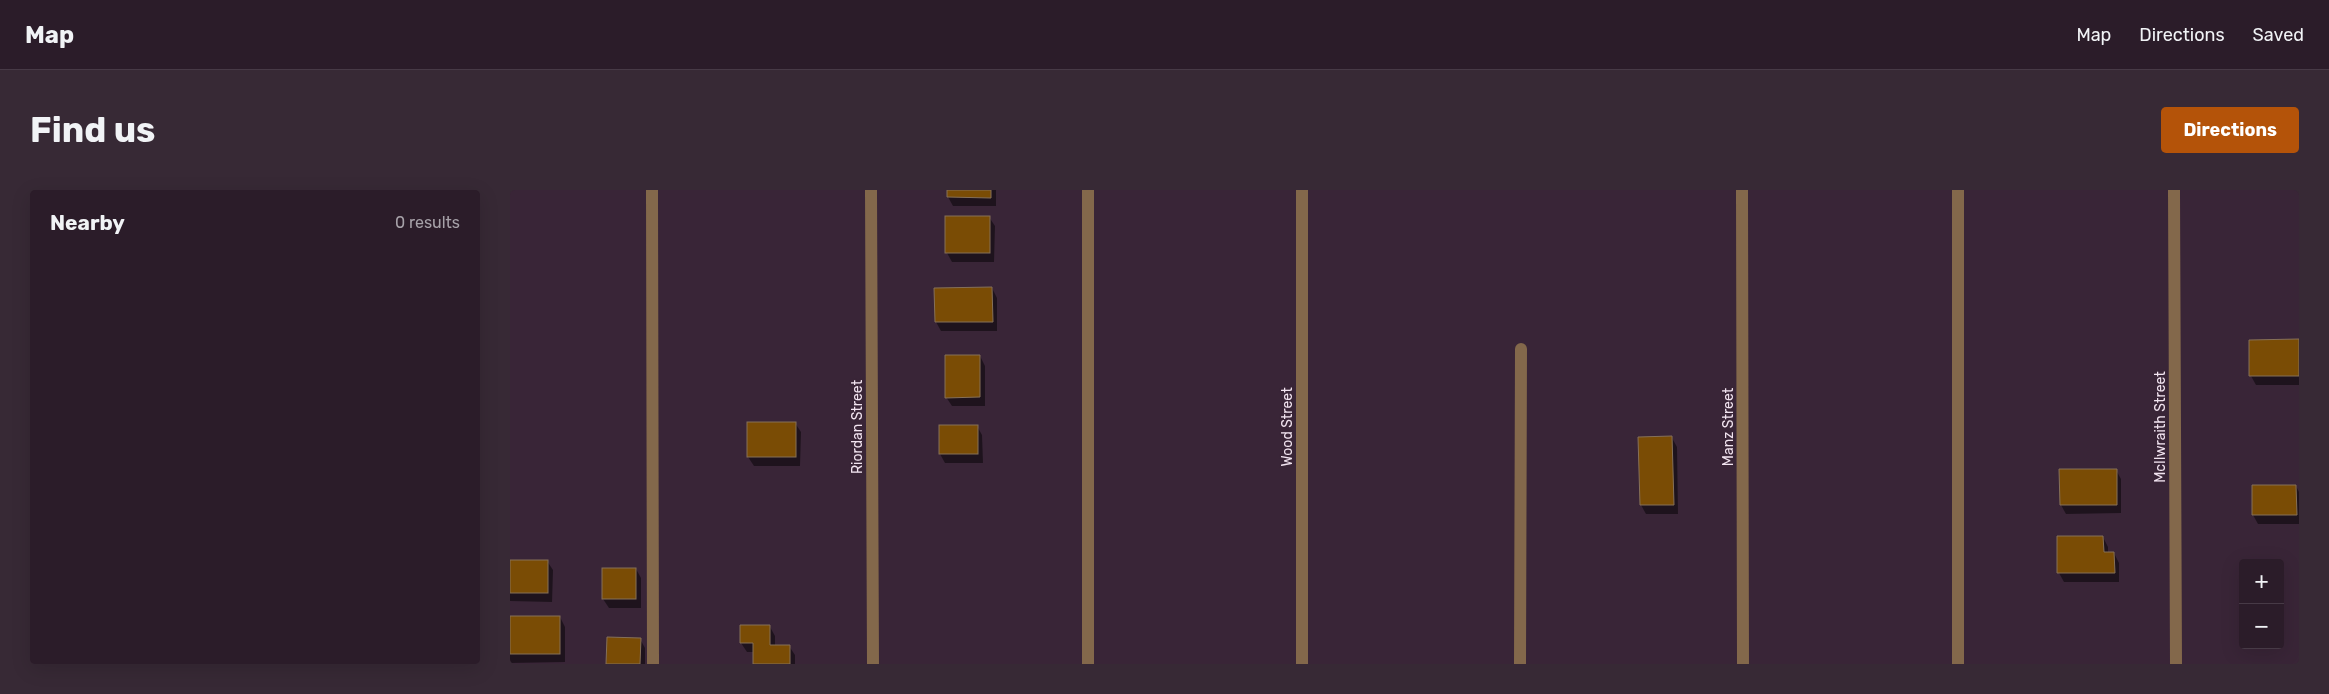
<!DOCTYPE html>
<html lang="en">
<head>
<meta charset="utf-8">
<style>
	:root { --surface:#2b1c29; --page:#372935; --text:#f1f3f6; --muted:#a6a1a8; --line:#473a46; --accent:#b45309 }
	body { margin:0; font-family:Rubik,sans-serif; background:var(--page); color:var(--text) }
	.controls { position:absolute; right:15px; bottom:15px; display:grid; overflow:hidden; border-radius:5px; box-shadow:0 5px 20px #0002 }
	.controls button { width:45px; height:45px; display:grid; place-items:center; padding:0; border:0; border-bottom:1px solid var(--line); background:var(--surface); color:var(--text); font:25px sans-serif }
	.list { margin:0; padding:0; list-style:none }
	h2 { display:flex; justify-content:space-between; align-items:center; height:65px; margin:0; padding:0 20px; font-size:21px }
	h2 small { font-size:16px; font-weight:400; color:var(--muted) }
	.map { position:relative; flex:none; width:1789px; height:474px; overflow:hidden; border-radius:5px }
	header { display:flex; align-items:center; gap:30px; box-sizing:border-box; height:70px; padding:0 25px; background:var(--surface); border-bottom:1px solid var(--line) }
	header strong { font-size:24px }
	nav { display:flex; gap:28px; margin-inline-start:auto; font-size:18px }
	.intro { display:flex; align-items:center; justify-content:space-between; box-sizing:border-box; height:120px; padding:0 30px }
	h1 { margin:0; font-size:35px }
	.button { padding:12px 22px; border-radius:5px; background:var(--accent); color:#fff; font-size:18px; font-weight:700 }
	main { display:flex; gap:30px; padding:0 30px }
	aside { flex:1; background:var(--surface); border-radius:5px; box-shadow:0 5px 20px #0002 }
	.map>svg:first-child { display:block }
	.shadow { fill:#0007 }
	.building { fill:#7a4c05; stroke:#857059 }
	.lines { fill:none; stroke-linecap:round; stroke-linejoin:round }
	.minor { stroke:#83684b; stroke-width:12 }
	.labels { text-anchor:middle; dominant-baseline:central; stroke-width:4; stroke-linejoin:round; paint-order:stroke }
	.street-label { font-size:14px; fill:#f2e4f0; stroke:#392537 }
</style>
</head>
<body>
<header>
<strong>Map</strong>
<nav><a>Map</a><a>Directions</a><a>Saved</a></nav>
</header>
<div class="intro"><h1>Find us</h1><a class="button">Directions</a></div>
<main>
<aside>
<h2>Nearby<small>0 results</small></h2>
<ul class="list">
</ul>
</aside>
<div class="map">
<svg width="1789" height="474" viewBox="0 0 1789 474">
	<rect width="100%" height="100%" fill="#392537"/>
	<!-- shadow -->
	<g class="shadow">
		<polygon points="438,0 486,0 486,16 443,16 438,7"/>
		<polygon points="479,27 485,36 484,72 442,72 437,63"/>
		<polygon points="482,98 487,108 487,141 431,141 426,132"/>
		<polygon points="1789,150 1789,195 1746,195 1741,186"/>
		<polygon points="470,166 475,176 475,216 442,216 436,207"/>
		<polygon points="238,233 285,233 291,242 290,276 244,276 238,267"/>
		<polygon points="467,236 472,245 473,273 435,273 430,264"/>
		<polygon points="1162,248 1167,257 1168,324 1136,324 1131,315"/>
		<polygon points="1606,280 1611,289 1611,323 1556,324 1551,315"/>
		<polygon points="1786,296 1789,302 1789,334 1748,334 1743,325"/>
		<polygon points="1593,347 1598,357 1598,363 1604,363 1609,373 1609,392 1554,392 1549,383 1548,348"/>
		<polygon points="0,371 37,371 43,380 42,412 0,411"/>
		<polygon points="126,379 131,388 131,418 99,418 93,409"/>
		<polygon points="0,427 50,427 55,437 55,472 0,473"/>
		<polygon points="260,437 265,446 265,456 279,456 285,465 285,474 244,474 244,462 237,462 231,453"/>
		<polygon points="98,448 130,449 135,458 135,474 97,474"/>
	</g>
	<!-- building -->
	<g class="building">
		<polygon points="437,0 481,0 481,8 437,7"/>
		<rect x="435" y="26" width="45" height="37"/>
		<polygon points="482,97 483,132 425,132 424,98"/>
		<polygon points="1789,149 1789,186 1739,186 1739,150"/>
		<polygon points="435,165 470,165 470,207 435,208"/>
		<rect x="237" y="232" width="49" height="35"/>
		<rect x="429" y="235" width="39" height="29"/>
		<polygon points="1162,246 1164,315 1130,315 1128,247"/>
		<polygon points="1549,279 1607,279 1607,315 1550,315"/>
		<polygon points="1742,295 1786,295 1787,325 1742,325"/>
		<polygon points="1547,346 1593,346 1594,362 1604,362 1605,383 1547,383"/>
		<rect x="0" y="370" width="38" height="33"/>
		<rect x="92" y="378" width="34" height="31"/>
		<rect x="0" y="426" width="50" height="38"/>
		<polygon points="230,435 260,435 260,455 280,455 280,474 243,474 243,453 230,453"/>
		<polygon points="97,447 131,448 130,474 96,474"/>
	</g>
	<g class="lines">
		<!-- minor -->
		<g class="minor">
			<polyline points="142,0 143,474"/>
			<polyline points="361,0 363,474"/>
			<polyline points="578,0 578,474"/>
			<polyline points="792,0 792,474"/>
			<polyline points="1232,0 1233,474"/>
			<polyline points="1448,0 1448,474"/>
			<polyline points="1664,0 1666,474"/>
			<polyline points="1010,474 1011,159"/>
		</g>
	</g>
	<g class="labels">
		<!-- street labels -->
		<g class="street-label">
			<text transform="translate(347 237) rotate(-90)">Riordan Street</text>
			<text transform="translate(777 237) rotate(-90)">Wood Street</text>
			<text transform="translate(1218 237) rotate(-90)">Manz Street</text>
			<text transform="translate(1650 237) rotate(-90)">McIlwraith Street</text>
		</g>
	</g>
</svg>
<div class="controls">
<button>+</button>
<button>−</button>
</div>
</div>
</main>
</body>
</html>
